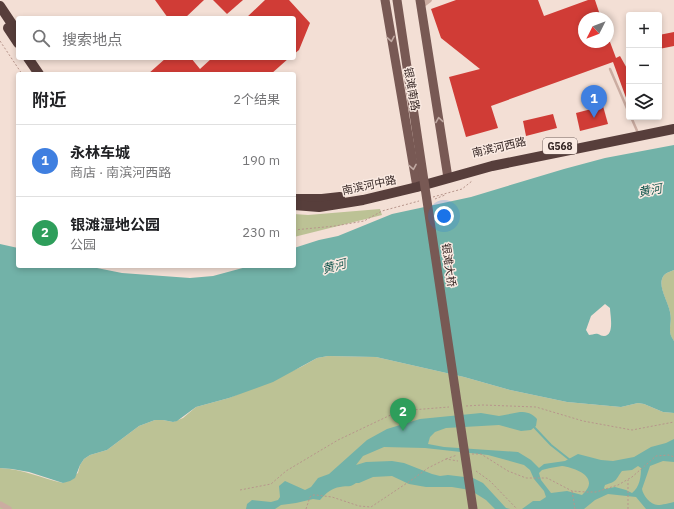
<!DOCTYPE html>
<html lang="zh">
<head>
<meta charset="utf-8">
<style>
	:root { --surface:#fff; --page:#f2f2f2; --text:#202124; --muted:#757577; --line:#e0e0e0; --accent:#175950 }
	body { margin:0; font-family:"IBM Plex Sans","Noto Sans SC",sans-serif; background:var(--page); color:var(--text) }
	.controls { position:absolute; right:12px; top:12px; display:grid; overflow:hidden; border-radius:4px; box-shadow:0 2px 6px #0003 }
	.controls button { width:36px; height:36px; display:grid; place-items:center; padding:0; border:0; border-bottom:1px solid var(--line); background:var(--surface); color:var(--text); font:20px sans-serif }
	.compass { position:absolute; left:578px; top:12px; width:36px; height:36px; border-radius:50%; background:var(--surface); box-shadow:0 2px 6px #0003; rotate:228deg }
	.you { position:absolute; left:444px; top:216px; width:14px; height:14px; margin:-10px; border:3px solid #fff; border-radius:50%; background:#1a73e8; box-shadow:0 0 0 6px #1a73e833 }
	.badge { display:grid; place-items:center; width:26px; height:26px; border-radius:50%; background:var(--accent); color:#fff; font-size:13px; font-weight:700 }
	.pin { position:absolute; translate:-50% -33px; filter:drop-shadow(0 1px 2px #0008) }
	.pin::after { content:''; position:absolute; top:21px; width:14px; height:12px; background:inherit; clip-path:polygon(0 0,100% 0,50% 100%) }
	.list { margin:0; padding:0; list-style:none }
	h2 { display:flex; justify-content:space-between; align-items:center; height:52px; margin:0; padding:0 16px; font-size:17px }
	h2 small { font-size:13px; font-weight:400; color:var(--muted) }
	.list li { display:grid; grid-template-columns:26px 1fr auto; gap:12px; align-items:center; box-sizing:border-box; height:72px; padding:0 16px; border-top:1px solid var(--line) }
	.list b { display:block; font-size:15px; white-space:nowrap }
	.list p { margin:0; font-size:13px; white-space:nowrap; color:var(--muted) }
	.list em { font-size:13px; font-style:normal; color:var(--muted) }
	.icon { flex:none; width:22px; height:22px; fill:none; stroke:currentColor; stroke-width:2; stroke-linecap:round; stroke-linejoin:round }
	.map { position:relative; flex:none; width:674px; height:509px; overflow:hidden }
	.search { position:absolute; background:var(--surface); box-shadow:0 2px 6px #0003; left:16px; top:16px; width:280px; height:44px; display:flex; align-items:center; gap:10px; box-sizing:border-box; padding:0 14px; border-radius:4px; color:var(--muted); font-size:15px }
	.panel { position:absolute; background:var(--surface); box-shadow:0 2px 6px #0003; left:16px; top:72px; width:280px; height:196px; border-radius:4px }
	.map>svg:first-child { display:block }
	.green { fill:#bcc295 }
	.water { fill:#72b2a8; fill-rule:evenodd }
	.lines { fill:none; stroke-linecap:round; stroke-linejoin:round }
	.stream { stroke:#72b2a8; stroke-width:2 }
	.building { fill:#d03c36 }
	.path { stroke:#b7958b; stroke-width:1; stroke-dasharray:2 2; stroke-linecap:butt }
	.lane { stroke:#cbaca1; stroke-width:2.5 }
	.street { stroke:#cbaca1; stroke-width:5.5 }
	.primary { stroke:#785954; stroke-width:9 }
	.highway { stroke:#573e3b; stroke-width:10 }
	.path-bridge { stroke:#b7958b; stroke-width:1; stroke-dasharray:2 2; stroke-linecap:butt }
	.primary-bridge { stroke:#785954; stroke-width:9 }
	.oneway { stroke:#c0a9a2 }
	.labels { text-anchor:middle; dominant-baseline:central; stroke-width:3; stroke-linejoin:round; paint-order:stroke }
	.shield { fill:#faeae2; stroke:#70615d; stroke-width:1 }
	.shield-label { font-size:10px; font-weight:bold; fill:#352624 }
	.street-label { font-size:11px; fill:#352624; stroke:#faeae2 }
	.water-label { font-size:12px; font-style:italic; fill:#175950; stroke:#faeae2 }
</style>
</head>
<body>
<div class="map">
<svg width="674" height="509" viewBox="0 0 674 509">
	<rect width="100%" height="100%" fill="#f3dfd5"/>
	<!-- green -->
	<g class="green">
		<polygon points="380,209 382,215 294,237 294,214 308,215"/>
		<path d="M674,270V341C666,330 673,324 670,312C668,302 659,288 662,279C664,273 669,272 674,270Z"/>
		<path d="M328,356L376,357L464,377L510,390L567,402L621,407L638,403L644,404L663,412L674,413V509H0V468C22,469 41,478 63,483L78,473L80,465L84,459L90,455L107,450L139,426L155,420H163L173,422L183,418L196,407L229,398L301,367L317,358Z"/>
	</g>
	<!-- water -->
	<g class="water">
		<path d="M674,145V270C669,272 664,273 662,279C659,288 668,302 670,312C673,324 666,330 674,341V413L663,412L644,404L638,403L621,407L567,402L510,390L464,377L376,357L328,356L317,358L273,382L229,398L196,407L177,421L173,422L163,420H155L139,426L107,450L90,455L84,459L80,465L75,478L70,481L63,483L29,472L12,469L0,468V244L18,248V266H87L122,273L190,278L213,276L250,266H294V248L319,240L338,236L392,214L471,197L564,169L605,158ZM605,304L610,308C610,314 615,336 604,336C601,336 601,335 598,334C595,333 592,335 589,335L586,330L591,316Z"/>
		<path d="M520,412C527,412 532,413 537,419L536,426L531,430L521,431L499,425L446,428L435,432L430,437L428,444L444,447L518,452L531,460L539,468L544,464L565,461L578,454L601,460L613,461L634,457L651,447L666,443L674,439V462L663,461L650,466L642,489C643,495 650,505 658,505C662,505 669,503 674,502V509H646L636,497L608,494L595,500L584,509H522L533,501H540L546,497L544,491L534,479L530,470L524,465L488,455L425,448L384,447L363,456L356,465L366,462L392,461L404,463L432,474L440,476L448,475L473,478L483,483L506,508L510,509H495L486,500L470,490L452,487H426L409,484L392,476L373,477L359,483H356C349,488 349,485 340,487C332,488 326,493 320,500L313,499L296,503L281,505L275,509H246L247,504L252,500L271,502L278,500L280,497L279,486L285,481L305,490L311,487L318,478L329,474L367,440L387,429L420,419L481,413L499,416ZM562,466C577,468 601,478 582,495L567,491L551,493L541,480L539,473L542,470L550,468ZM638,466L641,468C641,476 640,487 632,493L626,490L615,487L605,489L604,488L605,485C618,481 615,480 622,471L632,470Z"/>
	</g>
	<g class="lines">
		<!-- stream -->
		<polyline class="stream" points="534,427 551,445 570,460"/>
	</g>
	<!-- building -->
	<g class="building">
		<polygon points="155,0 204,0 185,18 168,18"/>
		<polygon points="213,0 243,0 227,14"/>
		<polygon points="265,0 289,0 310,23 299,50 294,54 294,18 246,18"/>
		<polygon points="456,0 538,0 544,16 588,0 595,0 601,18 584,18 584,42 610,42 616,58 620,56 629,72 629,106 613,62 491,106 498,128 466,137 449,77 480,69 441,38 431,9"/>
		<polygon points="674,32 674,46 659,49 659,35"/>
		<polygon points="166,58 191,58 200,69 212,58 289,58 271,74 148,74"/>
		<polygon points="603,106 608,124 580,131 576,113"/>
		<polygon points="553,114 557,128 526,136 523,121"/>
	</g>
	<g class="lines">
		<!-- path -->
		<g class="path">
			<polyline points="0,41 22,74"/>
			<polyline points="433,197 462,189 472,181"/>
			<polyline points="435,199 445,195"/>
			<polyline points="294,230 335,226 364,221 382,211 419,201"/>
			<polyline points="466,406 483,405 536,407 583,421 632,430 674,422"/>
			<polyline points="476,471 490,481 517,509"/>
			<polyline points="240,490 271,484 286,471 338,440 399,411 449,407"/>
			<polyline points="572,491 575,509"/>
			<polyline points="306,509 310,497 313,495 316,495 332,497 359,506 371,507 413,479 428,468 446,459 458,461"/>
			<polyline points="628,509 628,480"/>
		</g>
		<!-- lane -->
		<g class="lane">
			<polyline points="610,69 629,113"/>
			<polyline points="631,117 638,133"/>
		</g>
		<!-- street -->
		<g class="street">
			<polyline points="421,6 429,0"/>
			<polyline points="0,504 9,509"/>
		</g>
		<!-- primary -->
		<g class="primary">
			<polyline points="385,0 417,187"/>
			<polyline points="420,0 448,178"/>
		</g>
		<!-- highway -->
		<g class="highway">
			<polyline points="0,6 18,33"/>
			<polyline points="8,28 18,43"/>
			<polyline points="28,58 39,74"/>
			<polyline points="294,199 322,199 340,197"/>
			<polyline points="294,205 319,207 363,200 417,187 492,166 674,129"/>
		</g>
		<!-- path-bridge -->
		<g class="path-bridge">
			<polyline points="472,454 481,454 508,471 526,478 547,478 572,491 586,492 596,492 618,485 632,477 656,456 669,455 674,457"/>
			<polyline points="446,459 457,455"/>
		</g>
		<!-- primary-bridge -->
		<polyline class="primary-bridge" points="397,0 473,509"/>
	</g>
	<!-- one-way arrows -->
	<defs><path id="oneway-chevron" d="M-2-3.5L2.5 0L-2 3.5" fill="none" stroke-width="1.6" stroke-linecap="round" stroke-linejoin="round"/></defs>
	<g class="oneway">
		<use href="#oneway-chevron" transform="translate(391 39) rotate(80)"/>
		<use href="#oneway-chevron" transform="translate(439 120) rotate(-99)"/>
		<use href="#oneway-chevron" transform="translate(413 167) rotate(80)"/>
	</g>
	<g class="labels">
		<!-- shield labels -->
		<rect class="shield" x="543" y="138" width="34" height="16" rx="3"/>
		<g class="shield-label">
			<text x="560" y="146">G568</text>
		</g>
		<!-- street labels -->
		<g class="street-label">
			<text transform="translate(412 89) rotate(80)">银滩南路</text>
			<text transform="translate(499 147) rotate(-13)">南滨河西路</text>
			<text transform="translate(369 185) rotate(-12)">南滨河中路</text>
			<text transform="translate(449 265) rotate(82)">银滩大桥</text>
		</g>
		<!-- water labels -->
		<g class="water-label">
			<text transform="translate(650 190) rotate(-11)">黄河</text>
			<text transform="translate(334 266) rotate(-15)">黄河</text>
		</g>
	</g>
</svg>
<div class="controls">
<button>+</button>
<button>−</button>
<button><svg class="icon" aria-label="layers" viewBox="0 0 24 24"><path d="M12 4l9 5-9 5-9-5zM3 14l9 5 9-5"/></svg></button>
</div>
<svg class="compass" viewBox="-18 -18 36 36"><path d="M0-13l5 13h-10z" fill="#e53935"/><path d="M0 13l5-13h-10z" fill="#757577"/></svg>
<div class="you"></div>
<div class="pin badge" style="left:594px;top:118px;background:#3f7fe0">1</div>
<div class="pin badge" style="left:403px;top:431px;background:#2e9e5b">2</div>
<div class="search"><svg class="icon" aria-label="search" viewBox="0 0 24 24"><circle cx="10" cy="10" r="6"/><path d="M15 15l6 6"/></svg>搜索地点</div>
<section class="panel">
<h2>附近<small>2个结果</small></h2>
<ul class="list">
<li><span class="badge" style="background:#3f7fe0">1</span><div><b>永林车城</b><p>商店 · 南滨河西路</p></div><em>190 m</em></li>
<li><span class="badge" style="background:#2e9e5b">2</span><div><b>银滩湿地公园</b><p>公园</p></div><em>230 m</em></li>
</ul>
</section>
</div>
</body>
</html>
